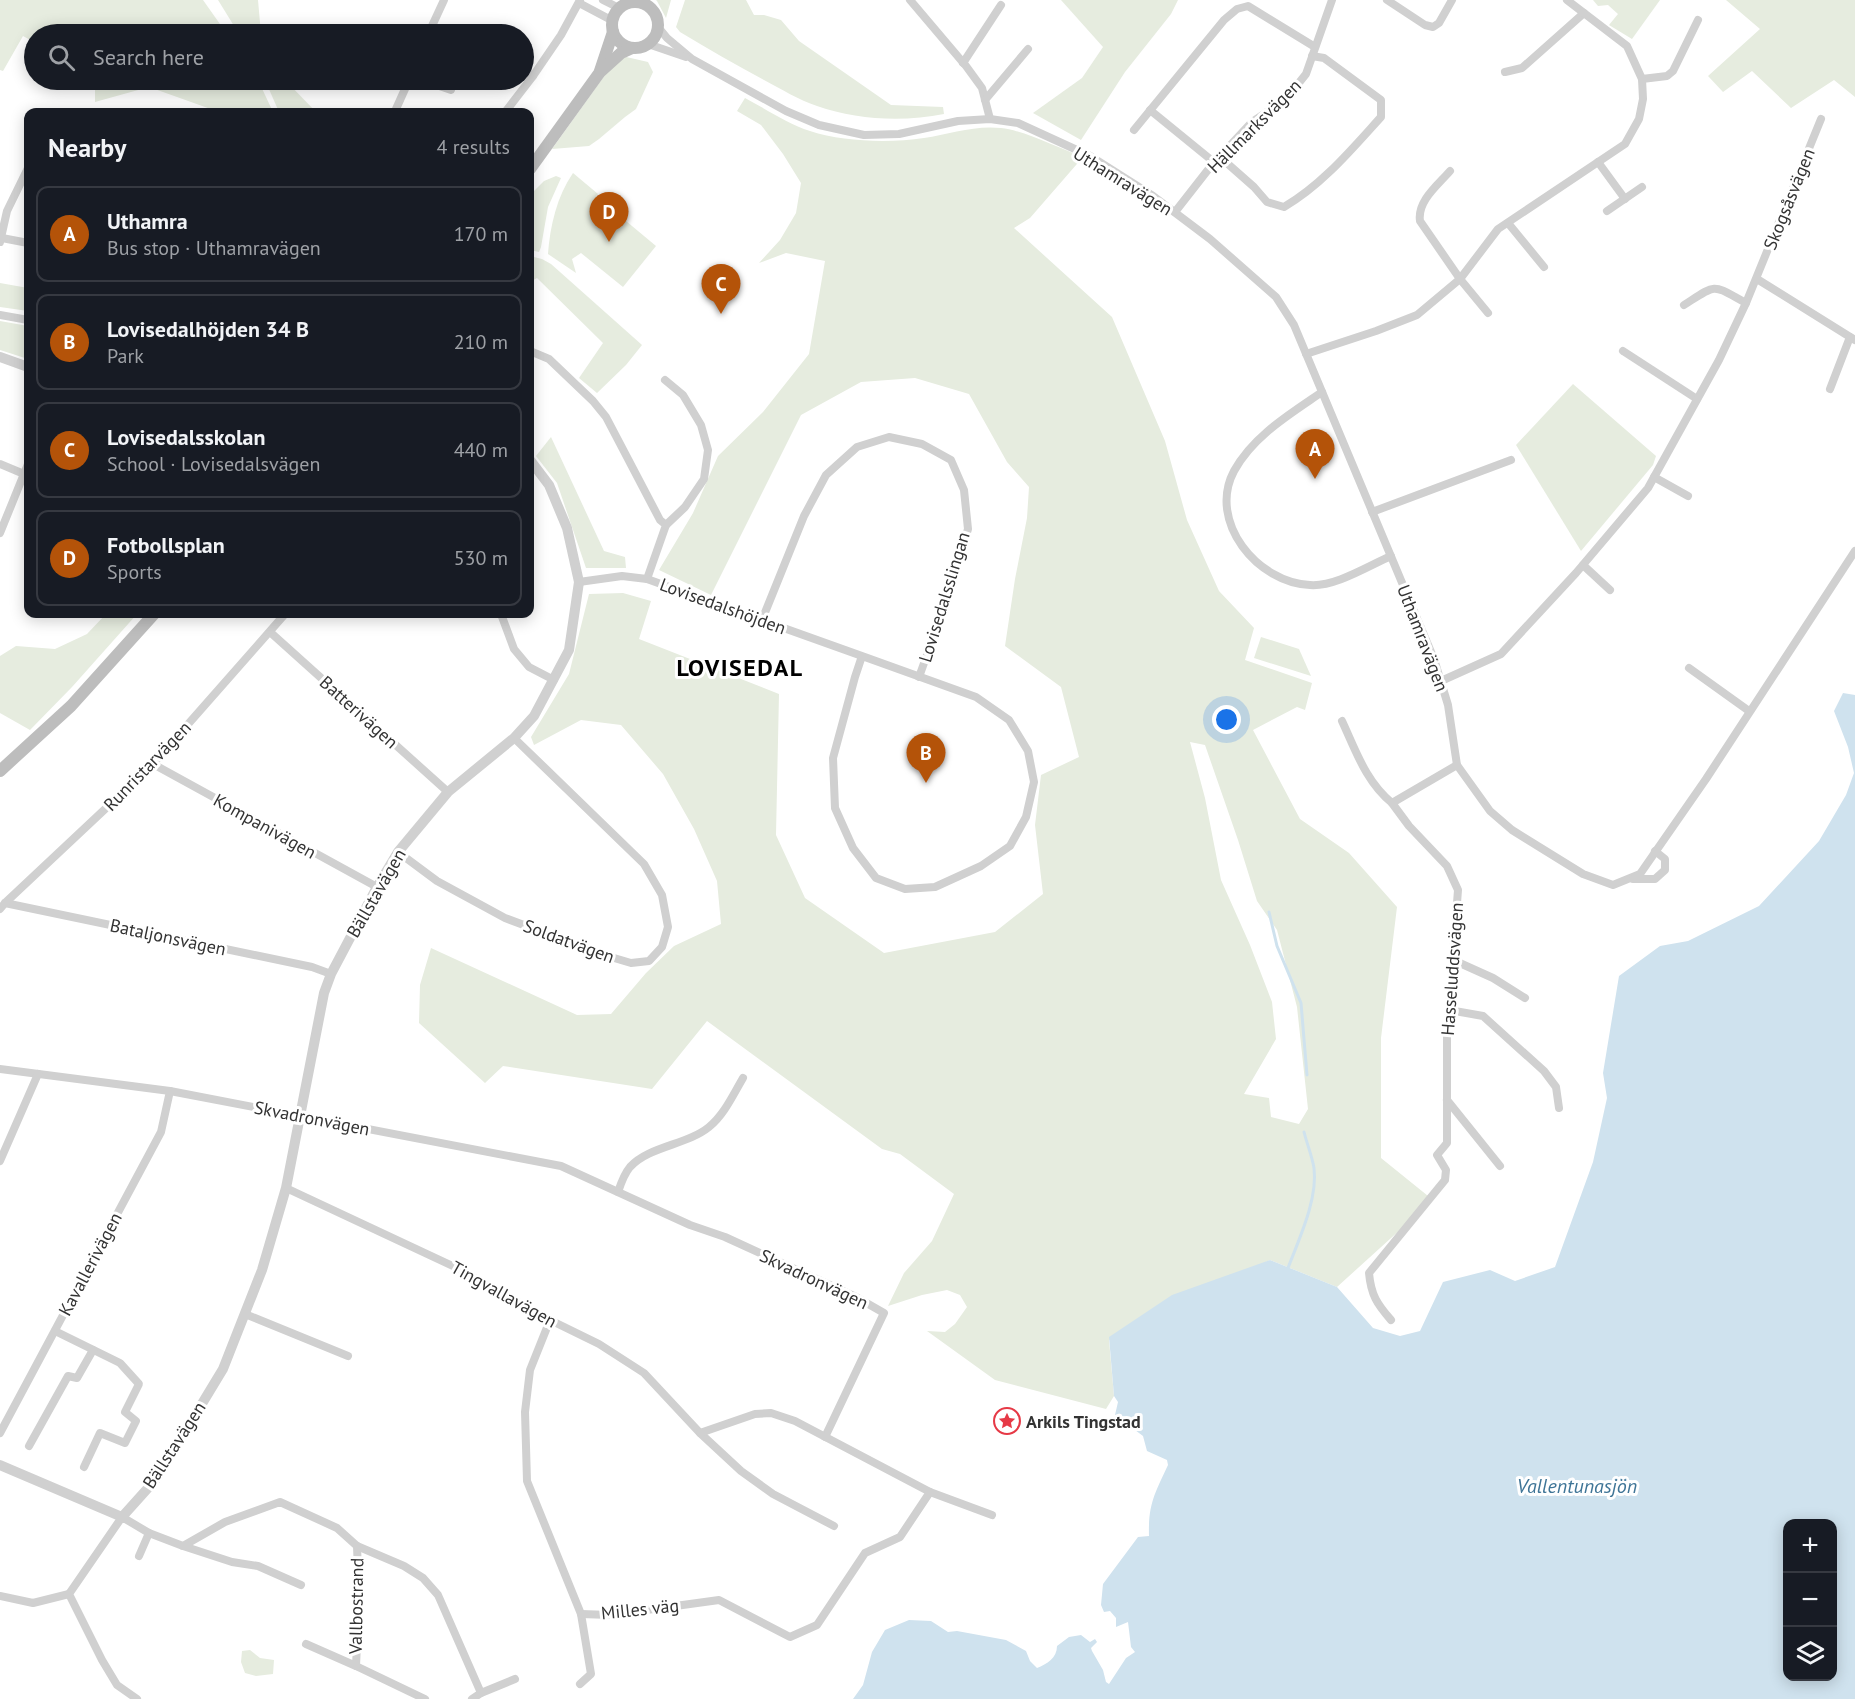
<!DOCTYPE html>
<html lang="en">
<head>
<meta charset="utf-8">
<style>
	:root { --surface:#171b24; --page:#242831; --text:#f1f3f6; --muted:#9ea1a6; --line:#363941; --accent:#b45309 }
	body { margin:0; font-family:"PT Sans",sans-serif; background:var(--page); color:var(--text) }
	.controls { position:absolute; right:18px; bottom:18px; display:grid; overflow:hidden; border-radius:12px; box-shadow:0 3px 15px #0003 }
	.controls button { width:54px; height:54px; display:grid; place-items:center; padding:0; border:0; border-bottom:2px solid var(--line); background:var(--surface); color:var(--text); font:30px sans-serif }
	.you { position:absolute; left:1227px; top:720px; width:21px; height:21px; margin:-15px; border:4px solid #fff; border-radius:50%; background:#1a73e8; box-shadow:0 0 0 9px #1a73e833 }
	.badge { display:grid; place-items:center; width:39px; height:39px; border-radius:50%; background:var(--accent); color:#fff; font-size:20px; font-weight:700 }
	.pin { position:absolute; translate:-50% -50px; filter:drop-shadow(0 2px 3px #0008) }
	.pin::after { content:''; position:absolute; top:32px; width:21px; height:18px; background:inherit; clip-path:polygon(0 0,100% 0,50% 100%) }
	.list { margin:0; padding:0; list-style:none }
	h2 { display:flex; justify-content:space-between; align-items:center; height:78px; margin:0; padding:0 24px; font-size:26px }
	h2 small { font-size:20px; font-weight:400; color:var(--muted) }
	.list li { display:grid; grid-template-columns:39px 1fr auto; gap:18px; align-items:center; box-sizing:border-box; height:96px; margin:0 12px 12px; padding:0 12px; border:2px solid var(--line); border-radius:12px }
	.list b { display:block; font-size:22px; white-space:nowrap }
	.list p { margin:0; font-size:20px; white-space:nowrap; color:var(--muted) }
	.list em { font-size:20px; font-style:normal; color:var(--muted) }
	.icon { flex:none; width:33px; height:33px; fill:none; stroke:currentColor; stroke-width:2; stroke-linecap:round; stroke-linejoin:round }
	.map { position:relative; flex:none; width:1855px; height:1699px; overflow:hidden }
	.search { position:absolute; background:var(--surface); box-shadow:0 3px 15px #0003; left:24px; top:24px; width:510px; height:66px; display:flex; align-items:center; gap:15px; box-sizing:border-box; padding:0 21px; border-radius:33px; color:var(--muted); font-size:22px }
	.panel { position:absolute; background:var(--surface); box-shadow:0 3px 15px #0003; left:24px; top:108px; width:510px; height:510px; border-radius:12px }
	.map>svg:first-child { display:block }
	.green { fill:#e6ecdf; fill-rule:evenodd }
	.water { fill:#cfe2ee; fill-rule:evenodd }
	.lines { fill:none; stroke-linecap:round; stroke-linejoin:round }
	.stream { stroke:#cfe2ee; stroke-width:3 }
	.minor { stroke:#d0d0d0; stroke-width:8 }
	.tertiary { stroke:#d0d0d0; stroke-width:10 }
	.secondary { stroke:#bdbdbd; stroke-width:12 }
	.labels { text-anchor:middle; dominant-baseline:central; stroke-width:6; stroke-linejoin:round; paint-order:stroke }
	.street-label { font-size:18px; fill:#333; stroke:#fff }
	.poi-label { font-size:18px; font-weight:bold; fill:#333; stroke:#fff; text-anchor:start }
	.water-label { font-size:20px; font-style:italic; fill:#3f7597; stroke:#fff }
	.district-label { font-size:24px; font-weight:bold; letter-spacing:1.5px; fill:#000; stroke:#fff }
</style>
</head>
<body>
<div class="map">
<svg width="1855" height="1699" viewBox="0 0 1855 1699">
	<rect width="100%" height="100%" fill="#fff"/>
	<!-- green -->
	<g class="green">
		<polygon points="0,0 203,0 227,34 34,34 34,42 23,36 3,71 0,70"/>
		<polygon points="218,0 258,0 261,34 239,34"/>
		<polygon points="656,0 671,0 666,18 657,1"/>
		<path d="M685,0H746L754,15H764L781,20L799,41L891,105L943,107L944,114C904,122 856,120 817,106C799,100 781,89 764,80C736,65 708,49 680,32L676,27Z"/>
		<polygon points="1061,0 1178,0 1171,14 1125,72 1081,140 1033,113 1082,78 1103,47"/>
		<polygon points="1593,0 1660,0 1632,39 1609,25 1618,14 1608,5 1598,6"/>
		<polygon points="1726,0 1855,0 1855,97 1834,80 1791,108 1752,71 1723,92 1708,76 1760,29"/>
		<polygon points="622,56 648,62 653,72 636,109 625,117 599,139 589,146 552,149 615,61"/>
		<polygon points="95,80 258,80 273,112 219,112 149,87 95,102"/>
		<polygon points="265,80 285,80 316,112 279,112"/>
		<path d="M745,98C766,109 788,124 810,131C843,142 890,143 924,138C949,134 975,125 1001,128C1023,130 1061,149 1083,157L1030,218L1014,228L1112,317L1165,441L1187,520L1219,591L1254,628L1245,660L1312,683L1305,710L1297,707L1253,730L1300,819L1349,853L1397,907L1381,1038V1158L1433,1200L1337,1287L1270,1260L1109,1340L1114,1396L1106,1409L995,1380L927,1331L945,1332L955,1324L967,1307L960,1295L947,1290L922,1295L888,1306L904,1273L932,1241L954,1194L900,1154L882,1149L707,1021L652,1089L503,1066L485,1083L419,1023L420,985L431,948L577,1015L611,1014L646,973L674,946L721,924L717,881L694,829L663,774L621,725L581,720L534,745L531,737L569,674L589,594L623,593L651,601L639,639L779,694L776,835L805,898L884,953L995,932L1043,894L1035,825L1041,775L1079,757L1061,687L1005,646L1015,579L1027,518L1029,487L1007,462L969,394L915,378L861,382L801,415L711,595L659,570L693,513L718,456L763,412L809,354L825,261L786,253L759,263L780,240L796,213L801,183L783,154L761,125L737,111ZM1190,742L1205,745L1238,840L1257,901L1277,930L1297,1007L1308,1109L1299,1124L1271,1117L1269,1098L1244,1094L1276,1039L1272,1002L1250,945L1221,880L1205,798Z"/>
		<path d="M573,173L598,194L596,196L656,246L623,287L581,253L572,259L576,273L548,254C550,226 557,196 573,173Z"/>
		<polygon points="556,176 561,178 548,207 541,247 539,252 530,250 530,195 544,181"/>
		<polygon points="530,256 542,259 551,264 642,345 626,365 597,393 579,378 603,343 537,278 530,282"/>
		<polygon points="0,283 28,288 28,311 0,307"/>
		<polygon points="0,321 28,326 28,359 0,350"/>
		<polygon points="1573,384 1656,456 1653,465 1581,551 1516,445"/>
		<polygon points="551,437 604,551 625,557 626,568 586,568 557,483 536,456"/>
		<polygon points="106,614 137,614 72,687 30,730 0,713 0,656 16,646 55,649 87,634"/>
		<polygon points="1261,637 1299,649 1311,676 1254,658"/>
		<polygon points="250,1650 260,1658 274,1660 273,1674 256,1676 245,1673 241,1662 242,1651"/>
	</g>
	<!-- water -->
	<path class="water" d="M1843,693L1855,695V1699H853L863,1685L872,1652L885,1630L909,1620L931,1621L948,1632L957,1631L1006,1640L1026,1651L1030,1661L1037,1668C1047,1664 1057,1658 1057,1646L1069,1637L1081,1635L1090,1642L1095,1639L1097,1642L1091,1648L1092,1651L1103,1670L1106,1682L1109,1684L1126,1658L1135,1652L1131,1647L1128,1622L1116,1627V1618L1110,1611L1104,1612L1101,1605L1103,1584L1138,1537L1149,1536C1148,1504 1155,1493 1168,1465L1167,1460L1147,1451L1143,1436L1115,1415L1118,1402L1114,1396L1109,1337L1172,1295L1270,1260L1337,1287L1373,1328L1400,1336L1420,1331L1443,1282L1490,1270L1515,1281L1555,1267L1593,1162L1607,1098L1603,1073L1619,976L1660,946L1688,941L1759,906L1819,841L1846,795L1854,773L1848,747L1834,711ZM1788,1524H1832V1676H1788Z"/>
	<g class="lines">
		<!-- stream -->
		<g class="stream">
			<polyline points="1269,912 1277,946 1301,1003 1307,1075"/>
			<path d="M1288,1268C1299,1239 1318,1199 1314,1168C1312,1156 1307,1144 1304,1132"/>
		</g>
		<!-- minor -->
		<g class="minor">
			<polyline points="603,0 619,8"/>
			<polyline points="910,0 966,66 982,88 990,119"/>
			<polyline points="1387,0 1425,25 1433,27 1439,23 1452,0"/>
			<polyline points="579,3 613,21"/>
			<polyline points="658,27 667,38 692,59 786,111 819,125 864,135 899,134 958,121 990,119 1018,123 1090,156 1153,196 1210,239 1276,297 1294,325 1434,659 1448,705 1457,765 1490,811 1512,830 1583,874 1613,885 1640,874 1706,779 1855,551"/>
			<polyline points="436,34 432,26 444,0"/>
			<polyline points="648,44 686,57"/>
			<polyline points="963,63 1001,5"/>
			<polyline points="1505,72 1522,68 1584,13"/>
			<polyline points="533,76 561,35 580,0"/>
			<polyline points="1642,79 1667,76 1673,71 1698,20"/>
			<polyline points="422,80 451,90"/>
			<polyline points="985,100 1028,49"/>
			<polyline points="396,109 409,80"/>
			<polyline points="1150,110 1215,163"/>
			<polyline points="506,111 533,76 524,71"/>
			<polyline points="1134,130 1224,20 1237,9 1248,6 1315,47"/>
			<path d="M1220,157L1254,187L1267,202L1284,207C1322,185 1352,149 1381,117V100L1324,58L1312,56"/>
			<polyline points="1598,162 1625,199"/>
			<path d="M1450,171C1438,185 1417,201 1420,221L1460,279L1488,313"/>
			<polyline points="1607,211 1642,187"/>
			<polyline points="1175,212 1211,166 1252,122 1286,99 1306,74 1332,0"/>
			<polyline points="1508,223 1544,267"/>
			<polyline points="2,238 28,243"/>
			<polyline points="0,242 7,211 28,168"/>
			<polyline points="1757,279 1855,340"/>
			<path d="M1684,305C1718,283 1711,284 1746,303"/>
			<polyline points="0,315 28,320"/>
			<polyline points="530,351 549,359 593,401 606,417 660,520 666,525 647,579"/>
			<polyline points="1623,351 1697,399"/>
			<polyline points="1306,354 1376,331 1417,315 1460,279 1498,229 1625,144 1639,119 1643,99 1642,79 1627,46 1567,0"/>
			<polyline points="665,380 683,395 701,425 708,450 704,479 685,507 666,525"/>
			<polyline points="1830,389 1850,337"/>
			<path d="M1322,392C1290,414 1253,436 1234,471C1207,522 1258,583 1310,585C1335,587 1368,566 1391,556"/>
			<polyline points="0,464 24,474"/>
			<polyline points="1654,477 1688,496"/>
			<polyline points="1372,512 1511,460"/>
			<polyline points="0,533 28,464"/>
			<polyline points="1583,565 1610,590"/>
			<polyline points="579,582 622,576 647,579 862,656 976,697 1009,720 1028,751 1034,782 1026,817 1010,846 981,866 935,887 905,889 876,878 853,848 835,808 833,758 855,677 862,656"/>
			<polyline points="501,614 514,649 529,667 554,680"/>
			<polyline points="762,620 804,516 826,475 857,447 889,437 922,444 951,460 964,490 968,529 945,605 919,677"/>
			<polyline points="270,632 448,792"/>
			<polyline points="1689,668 1749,711"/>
			<polyline points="1441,681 1501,654 1576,573 1648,488 1719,360 1746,303 1821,119"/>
			<path d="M1342,721C1356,751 1366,782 1392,803"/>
			<polyline points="153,764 377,887"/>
			<polyline points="398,852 437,881 505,918 604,955 631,963 649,961 662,947 668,927 662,895 644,864 514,738"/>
			<polyline points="1633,879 1655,879 1665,870 1665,859 1655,851"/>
			<polyline points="5,903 312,967 331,974"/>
			<polyline points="0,909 5,903 153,764 285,614"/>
			<polyline points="1453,960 1493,978 1525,998"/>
			<polyline points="1449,1010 1483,1016 1544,1071 1556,1087 1559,1108"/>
			<polyline points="0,1069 170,1091 561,1166 690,1225 725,1237 856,1297 884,1313 825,1437"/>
			<polyline points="1447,1100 1500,1166"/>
			<polyline points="0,1161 38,1074"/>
			<polyline points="286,1188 457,1268 550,1320 599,1344 644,1373 700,1433 741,1471 773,1494 834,1526"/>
			<path d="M618,1192C621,1183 624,1174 630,1167C649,1146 687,1145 709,1127C724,1115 733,1095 743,1078"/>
			<polyline points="245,1314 348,1356"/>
			<polyline points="550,1320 530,1370 525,1412 527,1481 581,1614 591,1674 580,1684"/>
			<path d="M1391,1320C1377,1304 1371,1295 1369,1273L1445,1180L1446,1170L1437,1155L1447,1143V1034L1458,890L1447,866L1409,826L1392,803L1457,765"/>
			<polyline points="55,1331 120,1363 139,1384 125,1412 136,1421 125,1443 100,1433 84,1467"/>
			<polyline points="0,1433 161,1132 170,1091"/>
			<polyline points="700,1433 755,1414 771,1413 795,1421 930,1492 992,1515"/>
			<polyline points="29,1446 68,1376 77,1378 93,1350"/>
			<polyline points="183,1546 232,1562 258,1566 301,1585"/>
			<polyline points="357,1546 359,1598 356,1666 425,1699"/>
			<polyline points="139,1556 149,1533"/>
			<polyline points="0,1596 33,1603 69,1594"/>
			<polyline points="581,1614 610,1615 719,1600 790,1637 817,1625 865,1553 900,1537 930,1492"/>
			<polyline points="306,1644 356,1666"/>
			<polyline points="481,1693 515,1679"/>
			<polyline points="137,1699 117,1685 102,1660 69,1594 122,1517 149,1533 183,1546 225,1522 280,1502 337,1528 357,1546 404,1566 423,1578 438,1595 481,1693 472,1699"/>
		</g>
		<!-- tertiary -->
		<g class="tertiary">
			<polyline points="0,357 28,367"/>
			<polyline points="0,1465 122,1517 157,1478 223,1369 262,1270 286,1188 324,993 331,974 377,887 398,852 448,792 514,738 534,716 569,650 579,582 567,528 549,485 530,460"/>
		</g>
		<!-- secondary -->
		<g class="secondary">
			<circle cx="635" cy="25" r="23"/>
			<polyline points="600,71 613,32"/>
			<polyline points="530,169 600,72 621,53 632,48"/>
			<polyline points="0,771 71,706 154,614"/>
		</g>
	</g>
	<!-- icons -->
	<defs>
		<symbol id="sight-ring" viewBox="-11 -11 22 22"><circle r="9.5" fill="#fff" stroke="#e63946" stroke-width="1.5"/><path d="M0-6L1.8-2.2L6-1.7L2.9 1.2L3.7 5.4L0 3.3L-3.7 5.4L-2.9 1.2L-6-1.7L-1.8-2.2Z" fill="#e63946"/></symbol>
	</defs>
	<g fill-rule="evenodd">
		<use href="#sight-ring" x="992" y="1406" width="30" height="30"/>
	</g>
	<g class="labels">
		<!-- street labels -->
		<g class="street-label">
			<text transform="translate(1254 126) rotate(-45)">Hällmarksvägen</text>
			<text transform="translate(1123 181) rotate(32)">Uthamravägen</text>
			<text transform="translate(1789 199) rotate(-68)">Skogsåsvägen</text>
			<text transform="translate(944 597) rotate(-73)">Lovisedalsslingan</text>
			<text transform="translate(723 606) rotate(20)">Lovisedalshöjden</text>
			<text transform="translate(1423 638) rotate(69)">Uthamravägen</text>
			<text transform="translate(359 712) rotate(42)">Batterivägen</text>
			<text transform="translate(147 766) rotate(-46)">Runristarvägen</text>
			<text transform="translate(265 826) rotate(29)">Kompanivägen</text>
			<text transform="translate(376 893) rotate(-60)">Bällstavägen</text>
			<text transform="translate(168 937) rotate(12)">Bataljonsvägen</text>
			<text transform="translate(569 941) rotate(20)">Soldatvägen</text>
			<text transform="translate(1452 969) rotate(-86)">Hasseluddsvägen</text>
			<text transform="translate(312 1118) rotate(11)">Skvadronvägen</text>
			<text transform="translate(90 1264) rotate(-62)">Kavallerivägen</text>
			<text transform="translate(814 1279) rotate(25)">Skvadronvägen</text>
			<text transform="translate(504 1294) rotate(29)">Tingvallavägen</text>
			<text transform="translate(174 1445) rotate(-57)">Bällstavägen</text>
			<text transform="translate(356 1606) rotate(-89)">Vallbostrand</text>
			<text transform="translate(640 1609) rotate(-6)">Milles väg</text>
		</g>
		<!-- poi labels -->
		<g class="poi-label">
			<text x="1026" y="1421">Arkils Tingstad</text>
		</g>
		<!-- water labels -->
		<g class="water-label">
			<text x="1577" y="1486">Vallentunasjön</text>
		</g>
		<!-- district labels -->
		<g class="district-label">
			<text x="740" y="667">LOVISEDAL</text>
		</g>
	</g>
</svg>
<div class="controls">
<button>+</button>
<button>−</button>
<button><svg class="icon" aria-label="layers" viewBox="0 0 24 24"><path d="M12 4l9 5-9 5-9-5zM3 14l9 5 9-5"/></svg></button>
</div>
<div class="you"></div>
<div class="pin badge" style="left:1315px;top:479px">A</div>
<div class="pin badge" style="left:926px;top:783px">B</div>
<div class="pin badge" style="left:721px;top:314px">C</div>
<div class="pin badge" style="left:609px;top:242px">D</div>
<div class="search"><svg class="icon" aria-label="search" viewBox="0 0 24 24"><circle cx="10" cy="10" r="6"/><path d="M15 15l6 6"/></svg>Search here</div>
<section class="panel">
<h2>Nearby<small>4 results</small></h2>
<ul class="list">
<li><span class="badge">A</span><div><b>Uthamra</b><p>Bus stop · Uthamravägen</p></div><em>170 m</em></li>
<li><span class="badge">B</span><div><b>Lovisedalhöjden 34 B</b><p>Park</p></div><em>210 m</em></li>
<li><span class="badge">C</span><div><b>Lovisedalsskolan</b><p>School · Lovisedalsvägen</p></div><em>440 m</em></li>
<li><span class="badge">D</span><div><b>Fotbollsplan</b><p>Sports</p></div><em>530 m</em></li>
</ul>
</section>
</div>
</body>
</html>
